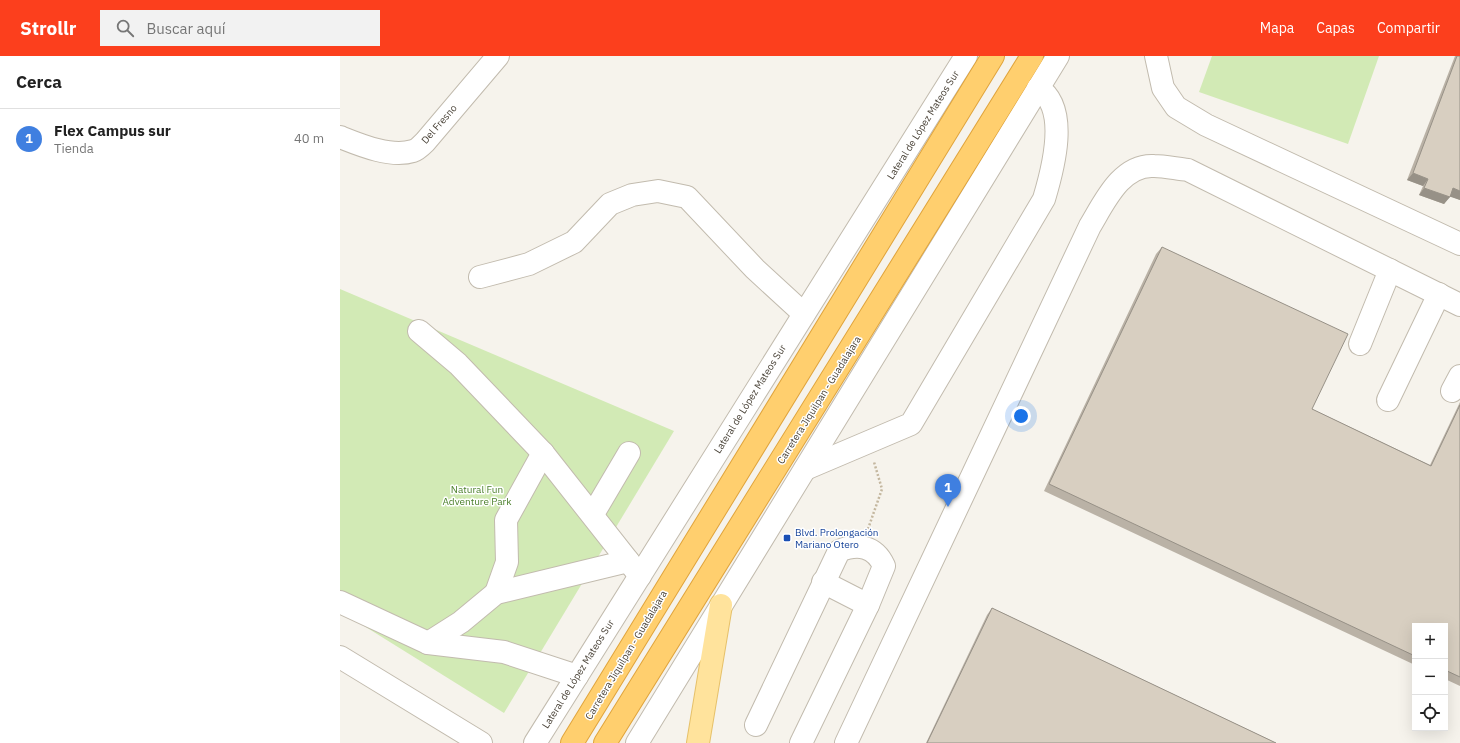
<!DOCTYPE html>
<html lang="es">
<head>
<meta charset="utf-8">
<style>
	:root { --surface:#fff; --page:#f2f2f2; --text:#222; --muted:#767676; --line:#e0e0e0; --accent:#fc3f1d }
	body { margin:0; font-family:"IBM Plex Sans",sans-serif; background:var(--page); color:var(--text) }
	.controls { position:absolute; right:12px; bottom:12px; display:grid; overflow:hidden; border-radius:0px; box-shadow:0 4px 16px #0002 }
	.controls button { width:36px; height:36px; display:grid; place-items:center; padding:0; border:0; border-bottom:1px solid var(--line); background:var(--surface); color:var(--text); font:20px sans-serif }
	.you { position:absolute; left:681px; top:360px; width:14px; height:14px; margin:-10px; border:3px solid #fff; border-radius:50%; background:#1a73e8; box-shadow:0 0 0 6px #1a73e833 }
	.badge { display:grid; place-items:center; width:26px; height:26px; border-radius:50%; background:var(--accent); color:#fff; font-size:13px; font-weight:700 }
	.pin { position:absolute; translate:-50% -33px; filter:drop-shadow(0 1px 2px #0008) }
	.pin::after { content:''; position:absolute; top:21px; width:14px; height:12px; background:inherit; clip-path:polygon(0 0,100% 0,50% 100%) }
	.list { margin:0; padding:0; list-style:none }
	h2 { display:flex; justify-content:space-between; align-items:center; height:52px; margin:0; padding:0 16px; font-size:17px }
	h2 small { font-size:13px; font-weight:400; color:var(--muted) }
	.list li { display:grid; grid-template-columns:26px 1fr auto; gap:12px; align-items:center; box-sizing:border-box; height:60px; padding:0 16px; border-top:1px solid var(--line) }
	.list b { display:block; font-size:15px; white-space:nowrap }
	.list p { margin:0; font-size:13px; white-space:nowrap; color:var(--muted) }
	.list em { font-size:13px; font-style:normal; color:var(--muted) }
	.icon { flex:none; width:22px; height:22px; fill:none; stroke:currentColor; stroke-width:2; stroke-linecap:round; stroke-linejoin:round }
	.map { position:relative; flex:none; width:1120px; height:687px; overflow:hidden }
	header { display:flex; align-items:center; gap:24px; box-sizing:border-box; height:56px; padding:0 20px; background:var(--accent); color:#fff }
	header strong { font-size:19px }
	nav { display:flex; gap:22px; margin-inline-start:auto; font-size:14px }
	.search { width:280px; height:36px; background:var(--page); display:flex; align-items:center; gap:10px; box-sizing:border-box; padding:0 14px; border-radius:0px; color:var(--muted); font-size:15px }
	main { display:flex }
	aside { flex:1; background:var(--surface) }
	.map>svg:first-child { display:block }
	.green { fill:#d2eab5 }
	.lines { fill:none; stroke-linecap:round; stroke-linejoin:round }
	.minor-casing { stroke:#c2bbae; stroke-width:24 }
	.major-casing { stroke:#e6c16a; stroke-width:24 }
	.highway-casing { stroke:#e0a43c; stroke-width:24 }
	.path { stroke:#c4b79f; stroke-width:2.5; stroke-dasharray:2 2; stroke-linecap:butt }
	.minor { stroke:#fff; stroke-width:22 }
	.major { stroke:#ffe39c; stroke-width:22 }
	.highway { stroke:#ffcf6e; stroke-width:22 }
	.wall { fill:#bab2a6 }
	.shaded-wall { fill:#979187 }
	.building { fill:#d8cfc1; stroke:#979187 }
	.transit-dot { fill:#1a4fb4; stroke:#fff; stroke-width:1.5 }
	.labels { text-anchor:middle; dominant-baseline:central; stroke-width:3; stroke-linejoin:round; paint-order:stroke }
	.street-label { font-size:10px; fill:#4b4439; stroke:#fff }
	.park-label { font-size:10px; fill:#4a7f2a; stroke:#fff }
	.transit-label { font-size:10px; fill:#164399; stroke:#fff; text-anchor:start }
</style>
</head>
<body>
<header>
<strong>Strollr</strong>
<div class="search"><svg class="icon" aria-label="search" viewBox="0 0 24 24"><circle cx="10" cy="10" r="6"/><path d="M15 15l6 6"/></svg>Buscar aquí</div>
<nav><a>Mapa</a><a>Capas</a><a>Compartir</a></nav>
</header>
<main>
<aside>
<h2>Cerca<small></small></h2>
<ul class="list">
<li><span class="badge" style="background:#3f7fe0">1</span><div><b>Flex Campus sur</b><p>Tienda</p></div><em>40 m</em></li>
</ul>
</aside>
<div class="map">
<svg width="1120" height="687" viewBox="0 0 1120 687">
	<rect width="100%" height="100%" fill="#f6f3ec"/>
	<!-- green -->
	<g class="green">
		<polygon points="872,0 1039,0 1008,88 859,36"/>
		<polygon points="0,233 334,375 164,657 0,555"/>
	</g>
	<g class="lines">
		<defs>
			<g id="minor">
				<polyline points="816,0 823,32 836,51 866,69 1120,188"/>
				<path d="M0,81C20,89 51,102 73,95C77,94 82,89 85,86L158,0"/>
				<polyline points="140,221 189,208 234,186 270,148 292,139 318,135 347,141 415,213 464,258"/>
				<polyline points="79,275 118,308 203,397 300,520"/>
				<polyline points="1020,288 1050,214"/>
				<polyline points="1112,335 1120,320"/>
				<polyline points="1048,344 1099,238"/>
				<path d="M465,413L571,368L704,143C713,113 730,52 698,32"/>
				<polyline points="253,458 289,397"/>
				<polyline points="483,526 528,549"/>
				<polyline points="156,537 167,506 166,464 203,397"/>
				<polyline points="0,546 88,587 164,596 237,620"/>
				<polyline points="88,587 121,566 156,537 288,505"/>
				<polyline points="0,601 141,687"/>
				<path d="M416,669L499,495C518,487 535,490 544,510L528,549L461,687"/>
				<polyline points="195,687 626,0"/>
				<polyline points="297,687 718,0"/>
				<path d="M506,687L750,170C764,147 781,108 814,110C825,110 837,113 848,114L1120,249"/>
			</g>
			<polyline id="major" points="358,687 381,549"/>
			<g id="highway">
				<polyline points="232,687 653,0"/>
				<polyline points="265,687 692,0"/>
			</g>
		</defs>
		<!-- minor casing -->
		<use href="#minor" class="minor-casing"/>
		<!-- major casing -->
		<use href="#major" class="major-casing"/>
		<!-- highway casing -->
		<use href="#highway" class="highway-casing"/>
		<!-- path -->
		<polyline class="path" points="528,473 542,433 534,406"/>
		<!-- minor -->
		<use href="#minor" class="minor"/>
		<!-- major -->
		<use href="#major" class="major"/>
		<!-- highway -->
		<use href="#highway" class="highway"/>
	</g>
	<!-- wall -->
	<g class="wall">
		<polygon points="1115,0 1120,0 1120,144 1110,140 1104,148 1079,139 1083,130 1067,124"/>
		<polygon points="822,191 972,353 1090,409 1120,346 1120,630 1105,623 1105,570 1075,570 1075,609 704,435 816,198"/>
		<polygon points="652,552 936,687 586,687 647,559"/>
	</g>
	<!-- shaded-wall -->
	<g class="shaded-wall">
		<polygon points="1073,117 1088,123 1083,130 1067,124"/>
		<polygon points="1084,132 1110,141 1104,148 1079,139"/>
		<polygon points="1113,132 1120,135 1120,144 1108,140"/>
	</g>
	<!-- building -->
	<g class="building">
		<polygon points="1117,0 1120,0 1120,135 1113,132 1110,141 1084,132 1088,123 1073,117"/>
		<polygon points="822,191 1008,278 972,353 1091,410 1120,349 1120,621 1105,614 1105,570 1075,570 1075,600 709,428"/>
		<polygon points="652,552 936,687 587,687"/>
	</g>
	<!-- markers -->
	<rect class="transit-dot" x="443" y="478" width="8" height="8" rx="2"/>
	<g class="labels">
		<!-- street labels -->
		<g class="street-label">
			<text transform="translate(99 68) rotate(-49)">Del Fresno</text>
			<text transform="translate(583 69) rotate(-58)">Lateral de López Mateos Sur</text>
			<text transform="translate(410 343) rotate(-58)">Lateral de López Mateos Sur</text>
			<text transform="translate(479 344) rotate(-58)">Carretera Jiquilpan - Guadalajara</text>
			<text transform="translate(286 599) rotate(-59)">Carretera Jiquilpan - Guadalajara</text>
			<text transform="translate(238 618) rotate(-58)">Lateral de López Mateos Sur</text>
		</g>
		<!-- park labels -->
		<g class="park-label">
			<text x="137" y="433">Natural Fun<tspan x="137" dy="12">Adventure Park</tspan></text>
		</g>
		<!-- transit labels -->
		<g class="transit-label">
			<text x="455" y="476">Blvd. Prolongación<tspan x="455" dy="12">Mariano Otero</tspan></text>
		</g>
	</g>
</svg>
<div class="controls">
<button>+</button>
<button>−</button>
<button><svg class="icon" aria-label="locate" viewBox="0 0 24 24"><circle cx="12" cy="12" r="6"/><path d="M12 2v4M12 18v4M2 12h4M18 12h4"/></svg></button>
</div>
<div class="you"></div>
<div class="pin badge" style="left:608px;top:451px;background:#3f7fe0">1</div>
</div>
</main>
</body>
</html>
